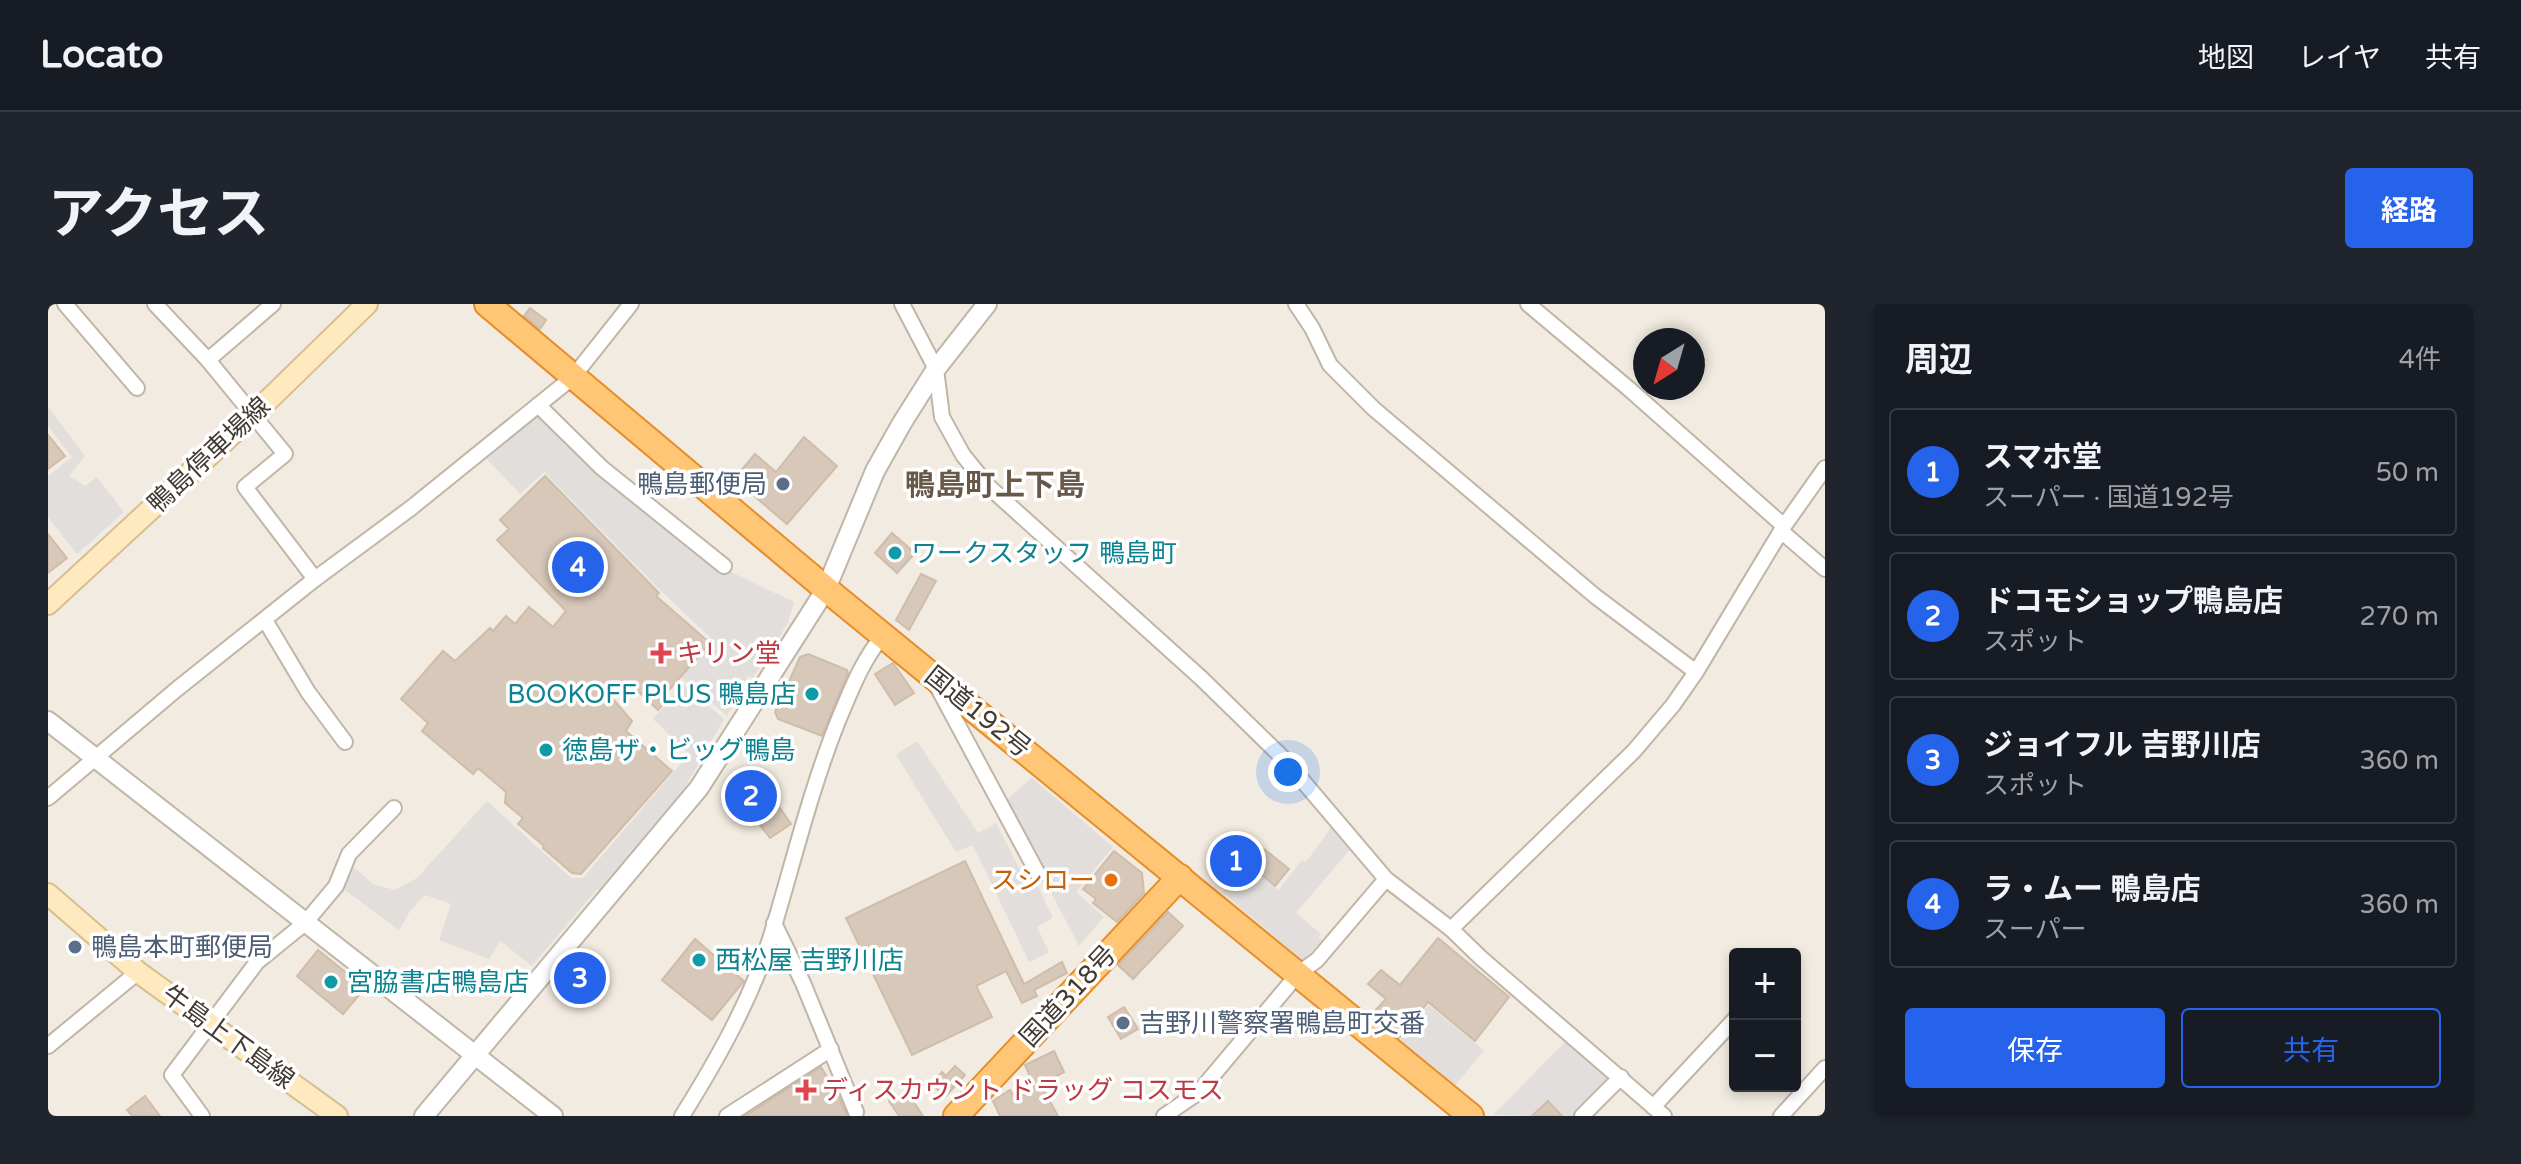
<!DOCTYPE html>
<html lang="ja">
<head>
<meta charset="utf-8">
<style>
	:root { --surface:#171b24; --page:#20242c; --text:#f1f3f6; --muted:#9ea1a6; --line:#363941; --accent:#2563eb }
	body { margin:0; font-family:"Varela Round","Noto Sans JP",sans-serif; background:var(--page); color:var(--text) }
	.controls { position:absolute; right:24px; bottom:24px; display:grid; overflow:hidden; border-radius:8px; box-shadow:0 4px 12px #0003 }
	.controls button { width:72px; height:72px; display:grid; place-items:center; padding:0; border:0; border-bottom:2px solid var(--line); background:var(--surface); color:var(--text); font:40px sans-serif }
	.compass { position:absolute; left:1585px; top:24px; width:72px; height:72px; border-radius:50%; background:var(--surface); box-shadow:0 4px 12px #0003; rotate:217deg }
	.you { position:absolute; left:1240px; top:468px; width:28px; height:28px; margin:-20px; border:6px solid #fff; border-radius:50%; background:#1a73e8; box-shadow:0 0 0 12px #1a73e833 }
	.badge { display:grid; place-items:center; width:52px; height:52px; border-radius:50%; background:var(--accent); color:#fff; font-size:26px; font-weight:700 }
	.pin { position:absolute; translate:-50% -50%; border:4px solid #fff; box-shadow:0 2px 8px #0006 }
	.list { margin:0; padding:0; list-style:none }
	h2 { display:flex; justify-content:space-between; align-items:center; height:104px; margin:0; padding:0 32px; font-size:34px }
	h2 small { font-size:26px; font-weight:400; color:var(--muted) }
	.list li { display:grid; grid-template-columns:52px 1fr auto; gap:24px; align-items:center; box-sizing:border-box; height:128px; margin:0 16px 16px; padding:0 16px; border:2px solid var(--line); border-radius:8px }
	.list b { display:block; font-size:30px; white-space:nowrap }
	.list p { margin:0; font-size:26px; white-space:nowrap; color:var(--muted) }
	.list em { font-size:26px; font-style:normal; color:var(--muted) }
	.actions { display:flex; gap:16px; padding:24px 32px }
	.actions a { flex:1; padding:18px 0; border:2px solid var(--accent); border-radius:8px; text-align:center; font-size:28px; color:var(--accent) }
	.actions .main { background:var(--accent); color:#fff }
	.map { position:relative; flex:none; width:1777px; height:812px; overflow:hidden; border-radius:8px }
	header { display:flex; align-items:center; gap:48px; box-sizing:border-box; height:112px; padding:0 40px; background:var(--surface); border-bottom:2px solid var(--line) }
	header strong { font-size:38px }
	nav { display:flex; gap:44px; margin-inline-start:auto; font-size:28px }
	.intro { display:flex; align-items:center; justify-content:space-between; box-sizing:border-box; height:192px; padding:0 48px }
	h1 { margin:0; font-size:56px }
	.button { padding:20px 36px; border-radius:8px; background:var(--accent); color:#fff; font-size:28px; font-weight:700 }
	main { display:flex; gap:48px; padding:0 48px }
	aside { flex:1; background:var(--surface); border-radius:8px; box-shadow:0 4px 12px #0003 }
	.map>svg:first-child { display:block }
	.parking { fill:#e2dedb }
	.building { fill:#d7c8b9; stroke:#cfbda9; stroke-width:2 }
	.lines { fill:none; stroke-linecap:round; stroke-linejoin:round }
	.minor-casing { stroke:#c0b5a7; stroke-width:18 }
	.tertiary-casing { stroke:#c0b5a7; stroke-width:22 }
	.secondary-casing { stroke:#d8be8f; stroke-width:24 }
	.trunk-casing { stroke:#e78d27; stroke-width:28 }
	.minor { stroke:#fff; stroke-width:14 }
	.tertiary { stroke:#fff; stroke-width:18 }
	.secondary { stroke:#ffe9be; stroke-width:20 }
	.trunk { stroke:#ffc676; stroke-width:24 }
	.service-dot { fill:#5c6f8a; stroke:#fff; stroke-width:3 }
	.culture-dot { fill:#0f9aa8; stroke:#fff; stroke-width:3 }
	.health-dot { fill:#e0444e; stroke:#fff; stroke-width:3 }
	.food-dot { fill:#e8710a; stroke:#fff; stroke-width:3 }
	.labels { text-anchor:middle; dominant-baseline:central; stroke-width:7; stroke-linejoin:round; paint-order:stroke }
	.street-label { font-size:26px; fill:#433b32; stroke:#fff }
	.service-label { font-size:26px; fill:#4e5e75; stroke:#fff; text-anchor:start }
	.culture-label { font-size:26px; fill:#0d838f; stroke:#fff; text-anchor:start }
	.health-label { font-size:26px; fill:#be3a42; stroke:#fff; text-anchor:start }
	.food-label { font-size:26px; fill:#c56008; stroke:#fff; text-anchor:end }
	.quarter-label { font-size:30px; font-weight:bold; fill:#675848; stroke:#fff }
</style>
</head>
<body>
<header>
<strong>Locato</strong>
<nav><a>地図</a><a>レイヤ</a><a>共有</a></nav>
</header>
<div class="intro"><h1>アクセス</h1><a class="button">経路</a></div>
<main>
<div class="map">
<svg width="1777" height="812" viewBox="0 0 1777 812">
	<rect width="100%" height="100%" fill="#f2ebe1"/>
	<!-- parking -->
	<g class="parking">
		<polygon points="0,103 37,152 21,172 37,182 49,173 76,208 29,250 0,213 0,172 24,153 0,122"/>
		<polygon points="487,108 677,265 746,298 740,319 705,374 701,372 679,412 633,373 666,337 615,289 496,168 472,190 436,152"/>
		<polygon points="635,380 676,415 633,490 601,532 554,588 549,585 484,662 452,637 441,655 391,636 403,600 377,591 362,607 351,626 294,584 303,561 325,580 347,586 369,574 439,497 523,574 535,574 641,450 605,415"/>
		<polygon points="869,437 930,529 948,519 977,576 985,572 1005,614 989,623 1001,648 981,658 925,541 908,548 848,451"/>
		<polygon points="984,474 1065,543 1028,588 1056,613 1031,642 956,498"/>
		<polygon points="1285,521 1305,542 1248,609 1273,630 1270,633 1274,636 1255,657 1174,588 1199,561 1230,586 1254,556 1258,558"/>
		<polygon points="1380,701 1436,746 1405,784 1349,740"/>
		<polygon points="1523,732 1569,774 1527,812 1515,812 1501,796 1484,812 1445,811"/>
	</g>
	<!-- building -->
	<g class="building">
		<polygon points="482,4 498,16 492,25 476,12"/>
		<polygon points="0,131 17,152 0,165"/>
		<polygon points="756,133 789,162 739,220 686,175 707,150 728,168"/>
		<polygon points="497,172 611,289 608,292 662,339 615,393 618,396 610,406 579,377 564,394 584,417 578,427 624,467 533,570 524,569 495,544 496,542 470,520 475,514 457,499 458,488 430,464 425,470 374,427 380,419 353,395 395,347 407,357 442,324 445,327 458,312 467,320 481,303 505,323 518,307 449,236 461,225 452,216"/>
		<polygon points="844,229 867,249 849,269 827,249"/>
		<polygon points="0,230 19,254 0,269"/>
		<polygon points="873,270 888,277 861,326 848,316"/>
		<polygon points="760,350 799,366 800,369 774,432 730,415 727,408 752,353"/>
		<polygon points="845,359 866,389 847,401 827,370"/>
		<polygon points="698,468 727,507 732,504 743,520 722,534 681,481"/>
		<polygon points="1185,535 1204,551 1189,568 1171,552"/>
		<polygon points="1216,545 1241,565 1227,582 1202,561"/>
		<polygon points="1066,547 1094,569 1096,589 1069,618 1045,599 1048,595 1035,585"/>
		<polygon points="917,557 976,680 1014,658 1019,669 986,686 989,692 974,699 958,667 928,682 944,713 864,751 798,614"/>
		<polygon points="1120,608 1135,622 1085,675 1070,661"/>
		<polygon points="1390,634 1461,693 1427,737 1380,698 1351,734 1323,711 1338,695 1320,680 1333,666 1352,681"/>
		<polygon points="647,635 696,677 664,716 614,676"/>
		<polygon points="270,646 317,684 295,710 249,672"/>
		<polygon points="529,649 557,672 535,700 507,677"/>
		<polygon points="1076,703 1090,725 1073,735 1060,713"/>
		<polygon points="1006,747 1016,768 987,784 977,761"/>
		<polygon points="907,762 917,771 897,793 884,780 894,768 898,772"/>
		<polygon points="773,763 791,793 799,812 697,812"/>
		<polygon points="993,781 1010,812 952,812 945,797 962,786 968,795"/>
		<polygon points="859,788 875,812 851,812 841,797"/>
		<polygon points="97,792 112,812 84,812 79,806"/>
		<polygon points="1500,797 1514,812 1484,812"/>
	</g>
	<g class="lines">
		<defs>
			<g id="minor">
				<polyline points="17,0 89,84"/>
				<polyline points="107,0 160,56 237,150 197,183 267,275"/>
				<polyline points="854,0 888,65 894,113 915,151 940,182 1153,374 1237,456 1338,575 1403,625 1433,654 1616,812"/>
				<polyline points="1248,0 1264,24 1282,61 1326,105 1547,292 1648,368"/>
				<polyline points="1480,0 1580,84 1736,222"/>
				<polyline points="160,56 225,0"/>
				<polyline points="490,101 554,164 676,262"/>
				<polyline points="1733,227 1777,265"/>
				<polyline points="217,316 260,388 297,438"/>
				<polyline points="890,384 990,570"/>
				<polyline points="0,494 129,385 267,275 363,204 525,73 583,0"/>
				<polyline points="726,619 755,679 808,808"/>
				<polyline points="1403,625 1586,447 1625,401 1648,368 1736,222 1777,164"/>
				<polyline points="0,742 90,668"/>
				<polyline points="1605,803 1687,715"/>
				<polyline points="154,812 124,771 209,658 257,619 288,582 301,550 346,504"/>
				<path d="M634,812C669,756 703,696 723,632C745,560 762,487 790,417C804,384 813,359 835,331"/>
				<polyline points="679,812 783,745"/>
				<polyline points="1116,812 1151,788 1250,670 1269,656 1338,575"/>
				<polyline points="1534,812 1573,773"/>
				<polyline points="1733,812 1777,764"/>
			</g>
			<g id="tertiary">
				<polyline points="0,417 505,812"/>
				<polyline points="376,812 651,484 778,285 827,167 854,119 888,65 939,0"/>
			</g>
			<g id="secondary">
				<polyline points="0,300 206,110 319,0"/>
				<polyline points="0,590 90,668 289,812"/>
			</g>
			<g id="trunk">
				<polyline points="439,0 778,285 1423,812"/>
				<polyline points="908,812 1132,573"/>
			</g>
		</defs>
		<!-- minor casing -->
		<use href="#minor" class="minor-casing"/>
		<!-- tertiary casing -->
		<use href="#tertiary" class="tertiary-casing"/>
		<!-- secondary casing -->
		<use href="#secondary" class="secondary-casing"/>
		<!-- trunk casing -->
		<use href="#trunk" class="trunk-casing"/>
		<!-- minor -->
		<use href="#minor" class="minor"/>
		<!-- tertiary -->
		<use href="#tertiary" class="tertiary"/>
		<!-- secondary -->
		<use href="#secondary" class="secondary"/>
		<!-- trunk -->
		<use href="#trunk" class="trunk"/>
	</g>
	<!-- markers -->
	<g class="service-dot">
		<circle cx="735" cy="180" r="8"/>
		<circle cx="27" cy="643" r="8"/>
		<circle cx="1075" cy="719" r="8"/>
	</g>
	<g class="culture-dot">
		<circle cx="847" cy="249" r="8"/>
		<circle cx="764" cy="390" r="8"/>
		<circle cx="498" cy="446" r="8"/>
		<circle cx="651" cy="656" r="8"/>
		<circle cx="283" cy="678" r="8"/>
	</g>
	<g class="health-dot">
		<path d="M609 337h8v8h8v8h-8v8h-8v-8h-8v-8h8z"/>
		<path d="M754 774h8v8h8v8h-8v8h-8v-8h-8v-8h8z"/>
	</g>
	<circle class="food-dot" cx="1063" cy="576" r="8"/>
	<g class="labels">
		<!-- street labels -->
		<g class="street-label">
			<text transform="translate(161 151) rotate(-43)">鴨島停車場線</text>
			<text transform="translate(930 408) rotate(39)">国道192号</text>
			<text transform="translate(1020 692) rotate(-47)">国道318号</text>
			<text transform="translate(180 733) rotate(36)">牛島上下島線</text>
		</g>
		<!-- service labels -->
		<g class="service-label">
			<text x="719" y="180" text-anchor="end">鴨島郵便局</text>
			<text x="43" y="643">鴨島本町郵便局</text>
			<text x="1091" y="719">吉野川警察署鴨島町交番</text>
		</g>
		<!-- culture labels -->
		<g class="culture-label">
			<text x="863" y="249">ワークスタッフ 鴨島町</text>
			<text x="748" y="390" text-anchor="end">BOOKOFF PLUS 鴨島店</text>
			<text x="514" y="446">徳島ザ・ビッグ鴨島</text>
			<text x="667" y="656">西松屋 吉野川店</text>
			<text x="299" y="678">宮脇書店鴨島店</text>
		</g>
		<!-- health labels -->
		<g class="health-label">
			<text x="629" y="349">キリン堂</text>
			<text x="774" y="786">ディスカウント ドラッグ コスモス</text>
		</g>
		<!-- food labels -->
		<g class="food-label">
			<text x="1047" y="576">スシロー</text>
		</g>
		<!-- quarter labels -->
		<g class="quarter-label">
			<text x="947" y="181">鴨島町上下島</text>
		</g>
	</g>
</svg>
<div class="controls">
<button>+</button>
<button>−</button>
</div>
<svg class="compass" viewBox="-18 -18 36 36"><path d="M0-13l5 13h-10z" fill="#e53935"/><path d="M0 13l5-13h-10z" fill="#9ea1a6"/></svg>
<div class="you"></div>
<div class="pin badge" style="left:1188px;top:557px">1</div>
<div class="pin badge" style="left:703px;top:492px">2</div>
<div class="pin badge" style="left:532px;top:674px">3</div>
<div class="pin badge" style="left:530px;top:263px">4</div>
</div>
<aside>
<h2>周辺<small>4件</small></h2>
<ul class="list">
<li><span class="badge">1</span><div><b>スマホ堂</b><p>スーパー · 国道192号</p></div><em>50 m</em></li>
<li><span class="badge">2</span><div><b>ドコモショップ鴨島店</b><p>スポット</p></div><em>270 m</em></li>
<li><span class="badge">3</span><div><b>ジョイフル 吉野川店</b><p>スポット</p></div><em>360 m</em></li>
<li><span class="badge">4</span><div><b>ラ・ムー 鴨島店</b><p>スーパー</p></div><em>360 m</em></li>
</ul>
<div class="actions"><a class="main">保存</a><a>共有</a></div>
</aside>
</main>
</body>
</html>
